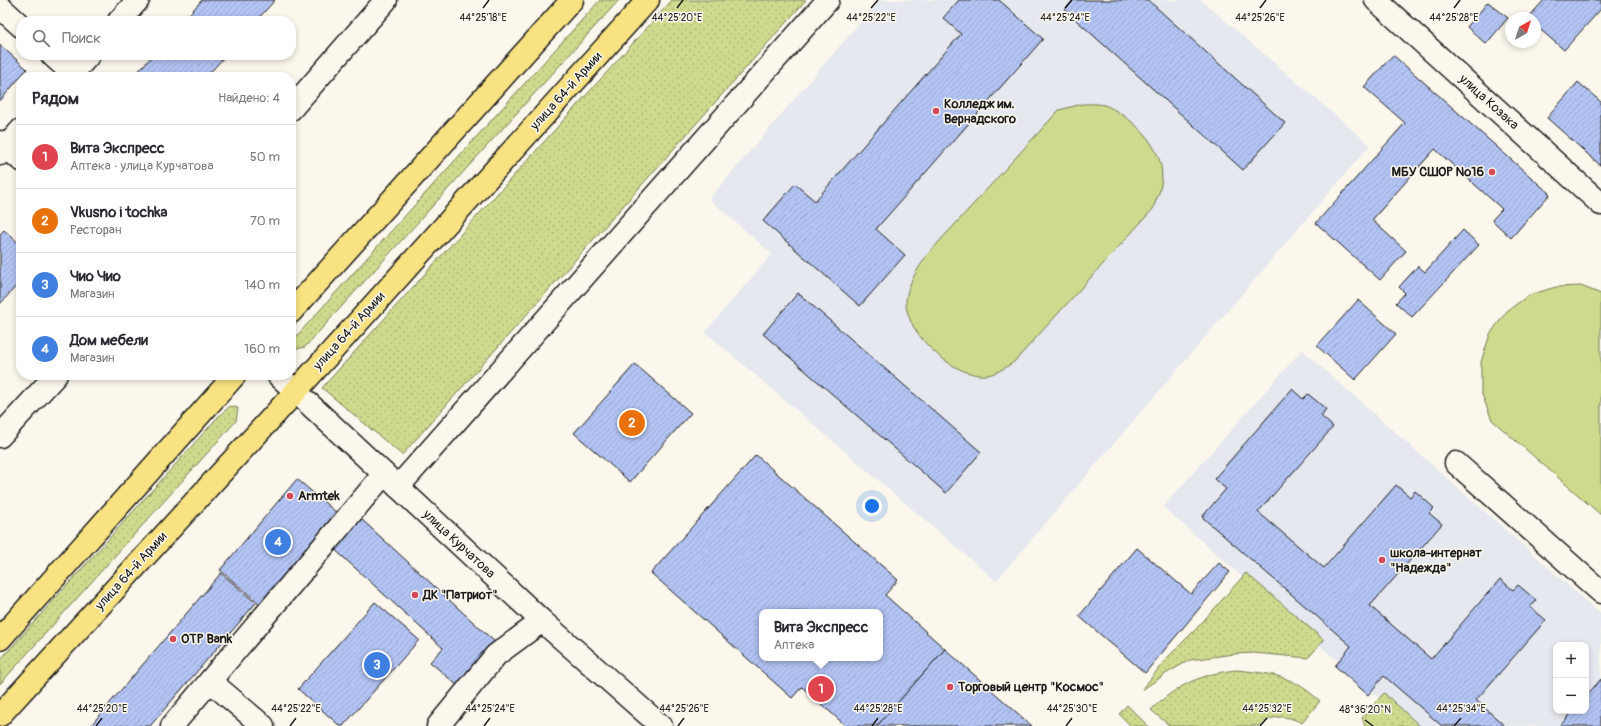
<!DOCTYPE html>
<html lang="ru">
<head>
<meta charset="utf-8">
<style>
	:root { --surface:#fff; --page:#f7f7f7; --text:#2b2b33; --muted:#7c7c81; --line:#e1e1e2; --accent:#ea580c }
	body { margin:0; font-family:Pangolin,sans-serif; background:var(--page); color:var(--text) }
	.controls { position:absolute; right:12px; bottom:12px; display:grid; overflow:hidden; border-radius:8px; box-shadow:0 2px 6px #0003 }
	.controls button { width:36px; height:36px; display:grid; place-items:center; padding:0; border:0; border-bottom:1px solid var(--line); background:var(--surface); color:var(--text); font:20px sans-serif }
	.compass { position:absolute; left:1505px; top:12px; width:36px; height:36px; border-radius:50%; background:var(--surface); box-shadow:0 2px 6px #0003; rotate:39deg }
	.you { position:absolute; left:872px; top:506px; width:14px; height:14px; margin:-10px; border:3px solid #fff; border-radius:50%; background:#1a73e8; box-shadow:0 0 0 6px #1a73e833 }
	.badge { display:grid; place-items:center; width:26px; height:26px; border-radius:50%; background:var(--accent); color:#fff; font-size:13px; font-weight:700 }
	.pin { position:absolute; translate:-50% -50%; border:2px solid #fff; box-shadow:0 1px 4px #0006 }
	.popup { position:absolute; left:759px; top:609px; width:124px; height:52px; box-sizing:border-box; display:grid; place-content:center; border-radius:8px; background:var(--surface); filter:drop-shadow(0 1px 3px #0005); font-size:13px; white-space:nowrap; color:var(--muted) }
	.popup b { font-size:15px; color:var(--text) }
	.popup::after { content:''; position:absolute; left:50%; top:100%; margin-left:-8px; border:8px solid transparent; border-top-color:var(--surface) }
	.list { margin:0; padding:0; list-style:none }
	h2 { display:flex; justify-content:space-between; align-items:center; height:52px; margin:0; padding:0 16px; font-size:17px }
	h2 small { font-size:13px; font-weight:400; color:var(--muted) }
	.list li { display:grid; grid-template-columns:26px 1fr auto; gap:12px; align-items:center; box-sizing:border-box; height:64px; padding:0 16px; border-top:1px solid var(--line) }
	.list b { display:block; font-size:15px; white-space:nowrap }
	.list p { margin:0; font-size:13px; white-space:nowrap; color:var(--muted) }
	.list em { font-size:13px; font-style:normal; color:var(--muted) }
	.icon { flex:none; width:22px; height:22px; fill:none; stroke:currentColor; stroke-width:2; stroke-linecap:round; stroke-linejoin:round }
	.map { position:relative; flex:none; width:1601px; height:726px; overflow:hidden }
	.search { position:absolute; background:var(--surface); box-shadow:0 2px 6px #0003; left:16px; top:16px; width:280px; height:44px; display:flex; align-items:center; gap:10px; box-sizing:border-box; padding:0 14px; border-radius:16px; color:var(--muted); font-size:15px }
	.panel { position:absolute; background:var(--surface); box-shadow:0 2px 6px #0003; left:16px; top:72px; width:280px; height:308px; border-radius:16px }
	.map>svg:first-child { display:block }
	.built { fill:#e5e8ee; fill-rule:evenodd }
	.grass { fill:url(#grass-dots); stroke:#757b54 }
	.pitch { fill:#ceda8d; stroke:#757b54 }
	.building { fill:url(#building-hatch); stroke:#1c1c1c; fill-rule:evenodd }
	.lines { fill:none; stroke-linecap:round; stroke-linejoin:round }
	.minor-casing { stroke:#1c1c1c; stroke-width:25 }
	.highway-casing { stroke:#1c1c1c; stroke-width:25 }
	.minor { stroke:#fbf7ec; stroke-width:22 }
	.highway { stroke:#f8e281; stroke-width:22 }
	.ticks { fill:none; stroke:#1c1c1c; stroke-width:1.5 }
	.poi-dot { fill:#d1495b; stroke:#fbf7ec; stroke-width:1.5 }
	.labels { text-anchor:middle; dominant-baseline:central; stroke-width:3; stroke-linejoin:round; paint-order:stroke }
	.street-label { font-size:13px; fill:#1c1c1c; stroke:#fbf7ec }
	.poi-label { font-size:13px; font-weight:bold; fill:#1c1c1c; stroke:#fbf7ec; text-anchor:start }
	.ticks-label { font-size:10px; text-anchor:middle; fill:#1c1c1c; stroke:#fbf7ec; stroke-width:3; stroke-linejoin:round; paint-order:stroke }
</style>
</head>
<body>
<div class="map">
<svg width="1601" height="726" viewBox="0 0 1601 726">
	<defs>
		<pattern id="grass-dots" width="8" height="8" patternUnits="userSpaceOnUse"><rect width="8" height="8" fill="#ceda8d"/><path d="M2 2h.1M6 6h.1" fill="none" stroke="#b0ba79" stroke-width="1.8" stroke-linecap="round"/></pattern>
		<pattern id="building-hatch" width="6" height="6" patternUnits="userSpaceOnUse"><rect width="6" height="6" fill="#b3c4f4"/><path d="M-1 1l2-2M0 6l6-6M5 7l2-2" fill="none" stroke="#99a8d1"/></pattern>
	</defs>
	<rect width="100%" height="100%" fill="#fbf7ec"/>
	<filter id="ink" filterUnits="userSpaceOnUse"><feTurbulence type="fractalNoise" baseFrequency=".025" numOctaves="2"/><feDisplacementMap in="SourceGraphic" scale="8" xChannelSelector="R" yChannelSelector="G"/><feConvolveMatrix kernelMatrix="1 2 1 2 8 2 1 2 1" color-interpolation-filters="sRGB"/></filter>
	<g filter="url(#ink)">
		<!-- built -->
		<g class="built">
			<polygon points="879,0 1201,0 1370,145 996,581 705,332 772,254 709,199"/>
			<path d="M1302,350L1601,614V726H1411L1163,507ZM1556,645H1586V711H1556Z"/>
		</g>
		<!-- grass -->
		<g class="grass">
			<polygon points="600,0 619,0 305,347 297,349 292,341"/>
			<polygon points="672,0 806,0 402,455 322,388"/>
			<polygon points="230,406 238,408 236,421 0,684 0,660 218,417"/>
			<polygon points="1246,573 1324,640 1308,658 1254,653 1234,654 1190,660 1167,673 1142,690 1165,660 1197,628"/>
			<path d="M1237,670C1274,674 1291,675 1320,701L1302,723C1287,715 1273,714 1259,726H1170L1151,710C1175,686 1203,673 1237,670Z"/>
			<polygon points="1384,693 1420,726 1365,726 1362,718"/>
			<polygon points="1127,705 1148,726 1131,726 1119,714"/>
		</g>
		<!-- pitch -->
		<g class="pitch">
			<path d="M1082,104C1090,104 1100,103 1107,106C1135,119 1168,151 1161,185C1160,193 1155,201 1153,209L1015,361C1005,368 993,377 979,375C949,372 909,335 906,305C905,287 918,269 927,255L1059,110Z"/>
			<polygon points="1581,286 1601,294 1601,515 1492,420 1481,392 1481,362 1490,334 1507,311 1529,295 1556,287"/>
		</g>
		<!-- building -->
		<g class="building">
			<polygon points="202,0 275,0 256,21 183,21"/>
			<polygon points="959,0 999,0 1043,39 876,229 905,255 860,306 763,221 795,184 815,201 961,34 943,18"/>
			<polygon points="1073,0 1148,0 1285,123 1243,170 1065,10"/>
			<polygon points="1544,0 1601,0 1601,9 1564,50 1535,25 1535,18 1528,18"/>
			<polygon points="1488,2 1508,18 1486,44 1467,27"/>
			<polygon points="0,45 27,69 0,101"/>
			<polygon points="153,55 226,55 206,77 133,77"/>
			<polygon points="1393,55 1550,194 1511,238 1492,220 1502,209 1435,149 1372,220 1406,251 1380,280 1316,223 1405,123 1364,87"/>
			<polygon points="1578,82 1601,102 1601,166 1547,118"/>
			<polygon points="4,230 21,245 21,281 0,304 0,234"/>
			<polygon points="1463,230 1479,245 1412,317 1396,303 1405,293 1399,287 1418,266 1425,272"/>
			<polygon points="798,293 981,452 946,493 763,334"/>
			<polygon points="1358,300 1396,334 1355,380 1317,346"/>
			<polygon points="635,364 691,413 630,482 574,433"/>
			<polygon points="1292,389 1303,399 1308,394 1326,409 1321,416 1333,427 1258,512 1324,568 1396,485 1410,497 1415,491 1434,508 1429,513 1442,524 1370,606 1431,659 1500,579 1513,590 1518,585 1536,600 1530,607 1546,620 1476,700 1505,726 1442,726 1384,676 1368,695 1335,666 1351,646 1202,517 1226,489 1214,479"/>
			<path d="M756,455L898,580L885,595L945,649L877,726H846L802,687L792,698L651,573ZM762,612H880V658H762Z"/>
			<polygon points="297,479 337,513 260,604 220,570"/>
			<polygon points="359,517 496,643 458,686 430,662 443,648 332,547"/>
			<polygon points="1137,548 1191,594 1219,563 1230,572 1145,673 1079,616"/>
			<polygon points="221,573 256,603 150,726 95,726 92,724"/>
			<polygon points="375,602 419,640 343,726 340,726 298,689"/>
			<polygon points="945,649 1032,726 877,726"/>
			<polygon points="1601,679 1601,726 1560,726 1573,711 1586,711 1586,696"/>
		</g>
		<g class="lines">
			<defs>
				<g id="minor">
					<polyline points="1376,0 1601,204"/>
					<polyline points="0,7 21,26"/>
					<polyline points="119,21 138,0"/>
					<polyline points="52,55 73,74"/>
					<polyline points="69,77 89,55"/>
					<polyline points="291,109 386,0"/>
					<polyline points="0,142 21,160"/>
					<polyline points="0,154 21,130"/>
					<polyline points="278,375 542,621 661,726"/>
					<polyline points="0,436 56,375"/>
					<polyline points="1456,463 1601,592"/>
					<polyline points="398,487 828,0"/>
					<polyline points="210,681 263,726"/>
					<polyline points="172,726 384,474"/>
					<polyline points="438,726 496,655 542,621"/>
				</g>
				<g id="highway">
					<polyline points="291,312 572,0"/>
					<polyline points="0,639 235,375"/>
					<polyline points="0,715 296,391 648,0"/>
				</g>
			</defs>
			<!-- minor casing -->
			<use href="#minor" class="minor-casing"/>
			<!-- highway casing -->
			<use href="#highway" class="highway-casing"/>
			<!-- minor -->
			<use href="#minor" class="minor"/>
			<!-- highway -->
			<use href="#highway" class="highway"/>
		</g>
	</g>
	<!-- ticks -->
	<path class="ticks" d="M483,8L489,0M677,8L683,0M871,8L878,0M1065,8L1072,0M1260,8L1266,0M1454,8L1460,0M1365,720L1373,726M96,726L102,718M290,726L296,718M484,726L490,718M678,726L684,718M872,726L878,718M1066,726L1072,718M1260,726L1267,718M1454,726L1461,718"/>
	<!-- markers -->
	<g class="poi-dot">
		<circle cx="936" cy="111" r="4"/>
		<circle cx="1492" cy="172" r="4"/>
		<circle cx="290" cy="496" r="4"/>
		<circle cx="1382" cy="560" r="4"/>
		<circle cx="415" cy="595" r="4"/>
		<circle cx="173" cy="639" r="4"/>
		<circle cx="950" cy="687" r="4"/>
	</g>
	<g class="labels">
		<!-- street labels -->
		<g class="street-label">
			<text transform="translate(566 91) rotate(-48)">улица 64-й Армии</text>
			<text transform="translate(1489 102) rotate(42)">улица Козака</text>
			<text transform="translate(349 331) rotate(-48)">улица 64-й Армии</text>
			<text transform="translate(459 544) rotate(43)">улица Курчатова</text>
			<text transform="translate(131 571) rotate(-48)">улица 64-й Армии</text>
		</g>
		<!-- poi labels -->
		<g class="poi-label">
			<text x="944" y="104">Колледж им.<tspan x="944" dy="15">Вернадского</tspan></text>
			<text x="1484" y="172" text-anchor="end">МБУ СШОР №16</text>
			<text x="298" y="496">Armtek</text>
			<text x="1390" y="553">школа-интернат<tspan x="1390" dy="15">"Надежда"</tspan></text>
			<text x="423" y="595">ДК "Патриот"</text>
			<text x="181" y="639">OTP Bank</text>
			<text x="958" y="687">Торговый центр "Космос"</text>
		</g>
	</g>
	<g class="ticks-label">
		<text x="483" y="21">44°25'18"E</text>
		<text x="677" y="21">44°25'20"E</text>
		<text x="871" y="21">44°25'22"E</text>
		<text x="1065" y="21">44°25'24"E</text>
		<text x="1260" y="21">44°25'26"E</text>
		<text x="1454" y="21">44°25'28"E</text>
		<text x="102" y="712">44°25'20"E</text>
		<text x="296" y="712">44°25'22"E</text>
		<text x="490" y="712">44°25'24"E</text>
		<text x="684" y="712">44°25'26"E</text>
		<text x="878" y="712">44°25'28"E</text>
		<text x="1072" y="712">44°25'30"E</text>
		<text x="1267" y="712">44°25'32"E</text>
		<text x="1461" y="712">44°25'34"E</text>
		<text x="1365" y="713">48°36'20"N</text>
	</g>
</svg>
<div class="controls">
<button>+</button>
<button>−</button>
</div>
<svg class="compass" viewBox="-18 -18 36 36"><path d="M0-13l5 13h-10z" fill="#e53935"/><path d="M0 13l5-13h-10z" fill="#7c7c81"/></svg>
<div class="you"></div>
<div class="pin badge" style="left:821px;top:689px;background:#e0444e">1</div>
<div class="popup"><b>Вита Экспресс</b>Аптека</div>
<div class="pin badge" style="left:632px;top:423px;background:#e8710a">2</div>
<div class="pin badge" style="left:377px;top:665px;background:#3f7fe0">3</div>
<div class="pin badge" style="left:278px;top:542px;background:#3f7fe0">4</div>
<div class="search"><svg class="icon" aria-label="search" viewBox="0 0 24 24"><circle cx="10" cy="10" r="6"/><path d="M15 15l6 6"/></svg>Поиск</div>
<section class="panel">
<h2>Рядом<small>Найдено: 4</small></h2>
<ul class="list">
<li><span class="badge" style="background:#e0444e">1</span><div><b>Вита Экспресс</b><p>Аптека · улица Курчатова</p></div><em>50 m</em></li>
<li><span class="badge" style="background:#e8710a">2</span><div><b>Vkusno i tochka</b><p>Ресторан</p></div><em>70 m</em></li>
<li><span class="badge" style="background:#3f7fe0">3</span><div><b>Чио Чио</b><p>Магазин</p></div><em>140 m</em></li>
<li><span class="badge" style="background:#3f7fe0">4</span><div><b>Дом мебели</b><p>Магазин</p></div><em>160 m</em></li>
</ul>
</section>
</div>
</body>
</html>
